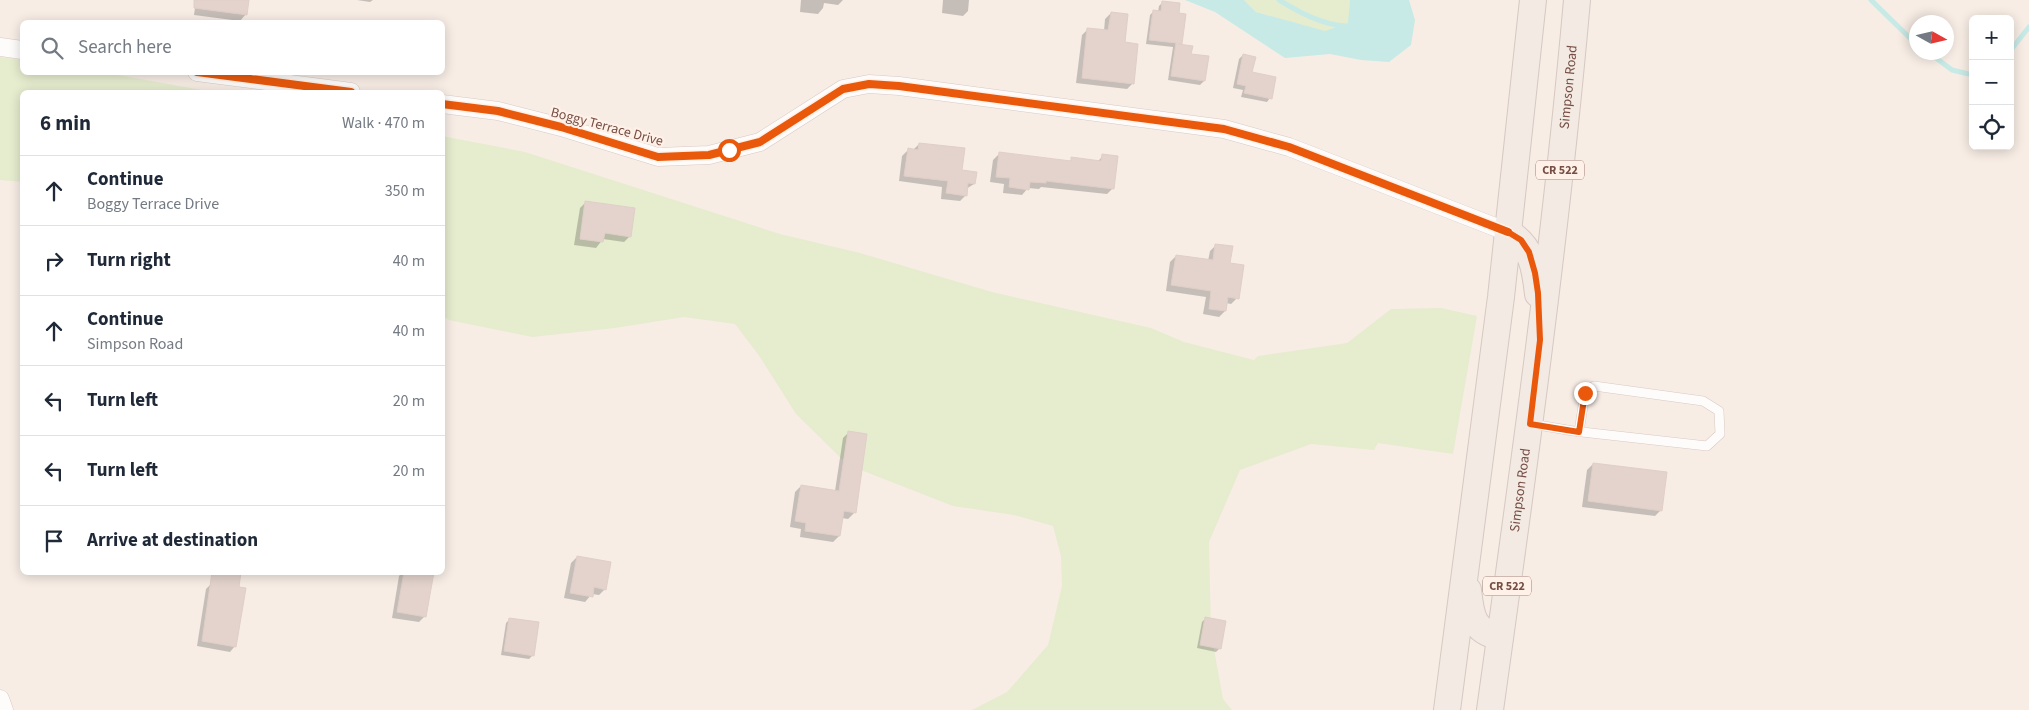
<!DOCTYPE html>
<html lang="en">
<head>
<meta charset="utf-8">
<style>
	:root { --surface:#fff; --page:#f2f2f3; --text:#1f2937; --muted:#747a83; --line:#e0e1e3 }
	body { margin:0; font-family:"Source Sans 3",sans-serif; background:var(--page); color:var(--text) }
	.controls { position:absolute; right:15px; top:15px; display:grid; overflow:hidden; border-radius:8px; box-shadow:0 2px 12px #0003 }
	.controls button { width:45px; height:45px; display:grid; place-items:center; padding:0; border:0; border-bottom:1px solid var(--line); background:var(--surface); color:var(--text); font:25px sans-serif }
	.compass { position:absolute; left:1909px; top:15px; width:45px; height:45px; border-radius:50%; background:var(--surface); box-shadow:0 2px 12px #0003; rotate:98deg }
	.stop { position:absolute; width:15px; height:15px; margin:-11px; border:4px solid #ea580c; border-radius:50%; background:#fff }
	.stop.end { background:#ea580c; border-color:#fff; box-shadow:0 1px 5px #0008 }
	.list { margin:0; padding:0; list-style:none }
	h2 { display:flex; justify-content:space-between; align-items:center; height:65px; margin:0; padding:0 20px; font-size:21px }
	h2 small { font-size:16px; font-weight:400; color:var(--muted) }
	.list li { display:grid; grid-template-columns:32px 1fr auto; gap:15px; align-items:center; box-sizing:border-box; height:70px; padding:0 20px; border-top:1px solid var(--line) }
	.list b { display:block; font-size:19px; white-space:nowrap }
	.list p { margin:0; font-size:16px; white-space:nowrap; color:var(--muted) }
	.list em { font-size:16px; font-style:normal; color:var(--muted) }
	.icon { flex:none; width:28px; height:28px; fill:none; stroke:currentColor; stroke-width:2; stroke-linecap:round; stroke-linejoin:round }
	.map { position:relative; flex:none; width:2029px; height:710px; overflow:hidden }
	.search { position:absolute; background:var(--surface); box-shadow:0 2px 12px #0003; left:20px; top:20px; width:425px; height:55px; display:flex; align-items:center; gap:12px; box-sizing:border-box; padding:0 18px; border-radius:8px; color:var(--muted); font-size:19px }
	.panel { position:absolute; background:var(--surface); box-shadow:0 2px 12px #0003; left:20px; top:90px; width:425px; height:485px; border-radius:8px }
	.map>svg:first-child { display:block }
	.green { fill:#e6ecce }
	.water { fill:#c7eae6 }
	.shadow { fill:#0003 }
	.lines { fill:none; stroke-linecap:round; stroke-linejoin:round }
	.stream { stroke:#c7eae6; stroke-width:5 }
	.building { fill:#e4d3cd; stroke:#e0cfc7 }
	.service-casing { stroke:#d8c9c4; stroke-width:10 }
	.minor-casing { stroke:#d8c9c4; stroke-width:19 }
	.primary-casing { stroke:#d6c8c2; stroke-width:28 }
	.service { stroke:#fefcfb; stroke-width:9 }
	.minor { stroke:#fefcfb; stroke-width:18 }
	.primary { stroke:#f2eae3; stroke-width:26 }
	.cycleway-casing { stroke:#fff1e7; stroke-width:11 }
	.cycleway { stroke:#e8590c; stroke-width:8 }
	.route { stroke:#ea580c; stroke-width:6 }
	.labels { text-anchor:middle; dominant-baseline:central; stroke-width:4.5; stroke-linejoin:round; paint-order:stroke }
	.shield { fill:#fff1e7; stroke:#9f7f76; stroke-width:1 }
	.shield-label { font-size:12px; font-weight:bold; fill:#764e45 }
	.street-label { font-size:14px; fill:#764e45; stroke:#fff1e7 }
</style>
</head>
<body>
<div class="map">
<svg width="2029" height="710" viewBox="0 0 2029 710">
	<rect width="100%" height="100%" fill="#f7ede5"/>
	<!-- green -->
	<g class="green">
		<polygon points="1244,0 1350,0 1349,23 1326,32 1256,12"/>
		<polygon points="0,57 22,60 22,72 107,73 213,92 22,92 22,182 0,180"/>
		<polygon points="442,136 525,152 780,234 860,253 992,292 1151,328 1184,342 1254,360 1258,356 1347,343 1391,309 1441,308 1477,316 1453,454 1378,443 1374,450 1311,444 1240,470 1209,542 1211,633 1223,699 1232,710 972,710 1007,692 1048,645 1062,586 1061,556 1053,526 1014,515 953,506 848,465 796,414 760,357 735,324 684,317 615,328 532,337 449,320 443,316"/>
	</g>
	<!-- water -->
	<polygon class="water" points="1185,0 1244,0 1256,12 1325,31 1348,23 1350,0 1409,0 1415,20 1411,45 1389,62 1361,60 1330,54 1285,58 1215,12"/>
	<!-- shadow -->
	<g class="shadow">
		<polygon points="196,0 248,0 246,14 240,21 194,15"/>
		<polygon points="357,0 373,0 370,2"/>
		<polygon points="801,0 843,0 838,5 824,3 823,8 818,14 800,12"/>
		<polygon points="943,0 969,0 968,11 963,16 942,13"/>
		<polygon points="1163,2 1178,14 1181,44 1180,45 1190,55 1204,81 1200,85 1168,80 1173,47 1146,44 1150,15 1154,11 1158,12 1159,6"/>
		<polygon points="1111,13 1133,83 1127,89 1076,83 1082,35 1088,29 1104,31 1105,19"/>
		<polygon points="1243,55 1251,73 1270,98 1267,102 1241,97 1243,90 1233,88 1239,59"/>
		<polygon points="919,144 961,171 974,184 966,189 966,195 960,201 941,199 942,187 899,181 902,156 908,150 913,150"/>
		<polygon points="999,154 1069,162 1072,159 1097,162 1103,156 1113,188 1107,194 1041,187 1039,189 1028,188 1022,195 1003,193 1004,184 990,182 993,160"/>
		<polygon points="586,202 630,236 624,242 603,239 596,248 574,245 580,208"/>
		<polygon points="1216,245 1229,264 1237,298 1231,304 1226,303 1225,311 1219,317 1203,314 1206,297 1166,291 1170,262 1176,256 1208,261 1210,251"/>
		<polygon points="849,432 854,513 848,519 842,518 839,536 833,542 800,537 801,529 790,527 795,492 801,486 835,491 843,438"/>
		<polygon points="1593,464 1661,510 1655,516 1582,507 1587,470"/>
		<polygon points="577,557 605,589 599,595 592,594 585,602 564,598 571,563"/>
		<polygon points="403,572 421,572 425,616 419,622 392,618 399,576"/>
		<polygon points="211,584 235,646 230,652 197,646 206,589"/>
		<polygon points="1206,618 1220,648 1216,652 1197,648 1202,622"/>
		<polygon points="510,619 533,655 529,659 501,655 506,623"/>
	</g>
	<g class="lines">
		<!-- stream -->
		<g class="stream">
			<path d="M1279,0C1299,12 1322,25 1346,26"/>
			<polyline points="1871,0 1916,44"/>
			<polyline points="2010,51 2029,27"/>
			<polyline points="1928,52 1952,70 1973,75"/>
		</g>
	</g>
	<!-- building -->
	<g class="building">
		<polygon points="194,0 249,0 247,15 194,8"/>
		<polygon points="1162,1 1180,3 1179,13 1186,14 1182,44 1178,44 1193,46 1191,54 1209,56 1205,81 1171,76 1176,43 1149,40 1153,10 1161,11"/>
		<polygon points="1111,12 1128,14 1125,42 1138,44 1134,84 1082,78 1087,28 1108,30"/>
		<polygon points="1243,54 1256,57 1252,72 1276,77 1272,99 1244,93 1246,86 1237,84"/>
		<polygon points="919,143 965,148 962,170 977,172 975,184 968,183 967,196 946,193 948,181 904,176 908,148 918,150"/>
		<polygon points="999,152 1071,161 1071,157 1101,161 1102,154 1118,156 1114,189 1046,181 1046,183 1030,182 1029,190 1009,187 1010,178 996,177"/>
		<polygon points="585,201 635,208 631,237 605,233 603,242 580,239"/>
		<polygon points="1215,244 1233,246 1230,263 1244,265 1239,299 1228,297 1226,311 1209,309 1211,291 1171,285 1176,255 1213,260"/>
		<polygon points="848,431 867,434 856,513 844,511 840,536 805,531 806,523 795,521 801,485 839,491"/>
		<polygon points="1593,463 1667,472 1662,511 1588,501"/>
		<polygon points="577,556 611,562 606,590 594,587 593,597 570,593"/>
		<polygon points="212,572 241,572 239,587 246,588 236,647 202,641"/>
		<polygon points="404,572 434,572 426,617 397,612"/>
		<polygon points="1205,617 1226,621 1221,649 1200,645"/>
		<polygon points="509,618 539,622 534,656 504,651"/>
	</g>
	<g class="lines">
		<defs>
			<polyline id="service" points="1532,424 1573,431 1707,446 1720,434 1719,411 1703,401 1594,386 1585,393 1579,432"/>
			<g id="minor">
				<polyline points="0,47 22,50"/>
				<polyline points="197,72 351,92"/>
				<polyline points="442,104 498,111 561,127 658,157 709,155 760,142 843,89 869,84 899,86 1224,129 1289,147 1508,232"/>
				<polyline points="0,699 4,710"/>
			</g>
			<g id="primary">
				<path d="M1508,232C1532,247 1535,267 1538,294"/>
				<path d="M1468,590C1471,615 1472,631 1500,637"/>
				<polyline points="1447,710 1501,297 1533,0"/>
				<path id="s1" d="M1490,710C1523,474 1556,238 1577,0"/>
			</g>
		</defs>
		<!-- service casing -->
		<use href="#service" class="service-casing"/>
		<!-- minor casing -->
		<use href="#minor" class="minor-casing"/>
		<!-- primary casing -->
		<use href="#primary" class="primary-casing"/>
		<!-- service -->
		<use href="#service" class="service"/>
		<!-- minor -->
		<use href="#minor" class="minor"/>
		<!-- primary -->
		<use href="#primary" class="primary"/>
		<defs>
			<g id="cycleway">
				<polyline points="197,72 351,92"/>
				<polyline points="442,104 498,111 561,127 658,157 709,155 760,142 843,89 869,84 899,86 1224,129 1289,147 1508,232"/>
			</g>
		</defs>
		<!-- cycleway casing -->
		<use href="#cycleway" class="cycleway-casing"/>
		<!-- cycleway -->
		<use href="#cycleway" class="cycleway"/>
	</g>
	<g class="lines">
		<!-- route -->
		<polyline class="route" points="729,150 760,142 843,89 869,84 899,86 1224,129 1289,147 1508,232 1521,240 1529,252 1535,273 1538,293 1540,340 1530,424 1579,432 1585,393"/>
	</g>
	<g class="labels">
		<!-- shield labels -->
		<g class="shield">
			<rect x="1536" y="160.5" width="48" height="19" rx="4"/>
			<rect x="1483" y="576.5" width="48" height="19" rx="4"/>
		</g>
		<g class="shield-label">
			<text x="1560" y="170">CR 522</text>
			<text x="1507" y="586">CR 522</text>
		</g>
		<!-- street labels -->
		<g class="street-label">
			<text stroke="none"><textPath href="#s1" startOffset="628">Simpson Road</textPath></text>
			<text transform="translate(607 127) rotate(15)">Boggy Terrace Drive</text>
			<text stroke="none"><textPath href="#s1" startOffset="222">Simpson Road</textPath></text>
		</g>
	</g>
</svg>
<div class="controls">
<button>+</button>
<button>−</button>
<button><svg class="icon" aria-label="locate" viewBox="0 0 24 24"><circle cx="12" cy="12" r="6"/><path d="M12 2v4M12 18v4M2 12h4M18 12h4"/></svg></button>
</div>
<svg class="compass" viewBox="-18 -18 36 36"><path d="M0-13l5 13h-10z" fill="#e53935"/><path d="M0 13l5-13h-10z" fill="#747a83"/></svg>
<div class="stop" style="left:729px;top:150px"></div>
<div class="stop end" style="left:1585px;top:393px"></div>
<div class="search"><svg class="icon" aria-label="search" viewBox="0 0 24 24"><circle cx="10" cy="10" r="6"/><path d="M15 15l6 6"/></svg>Search here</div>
<section class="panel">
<h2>6 min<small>Walk · 470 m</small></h2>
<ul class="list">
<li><svg class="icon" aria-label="ahead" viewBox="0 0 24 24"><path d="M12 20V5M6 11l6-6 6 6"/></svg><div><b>Continue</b><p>Boggy Terrace Drive</p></div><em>350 m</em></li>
<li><svg class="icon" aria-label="right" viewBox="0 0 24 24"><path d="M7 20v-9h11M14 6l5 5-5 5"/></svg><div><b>Turn right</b></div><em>40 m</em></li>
<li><svg class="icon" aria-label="ahead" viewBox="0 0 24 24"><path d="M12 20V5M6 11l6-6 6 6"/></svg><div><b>Continue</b><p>Simpson Road</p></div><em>40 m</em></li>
<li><svg class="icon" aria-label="left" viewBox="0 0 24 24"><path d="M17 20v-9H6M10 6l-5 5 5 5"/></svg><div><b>Turn left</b></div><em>20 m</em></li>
<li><svg class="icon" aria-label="left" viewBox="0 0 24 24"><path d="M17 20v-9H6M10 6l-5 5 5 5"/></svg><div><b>Turn left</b></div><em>20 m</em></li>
<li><svg class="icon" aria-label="arrive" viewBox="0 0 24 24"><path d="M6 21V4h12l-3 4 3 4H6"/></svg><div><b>Arrive at destination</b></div></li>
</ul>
</section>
</div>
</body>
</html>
